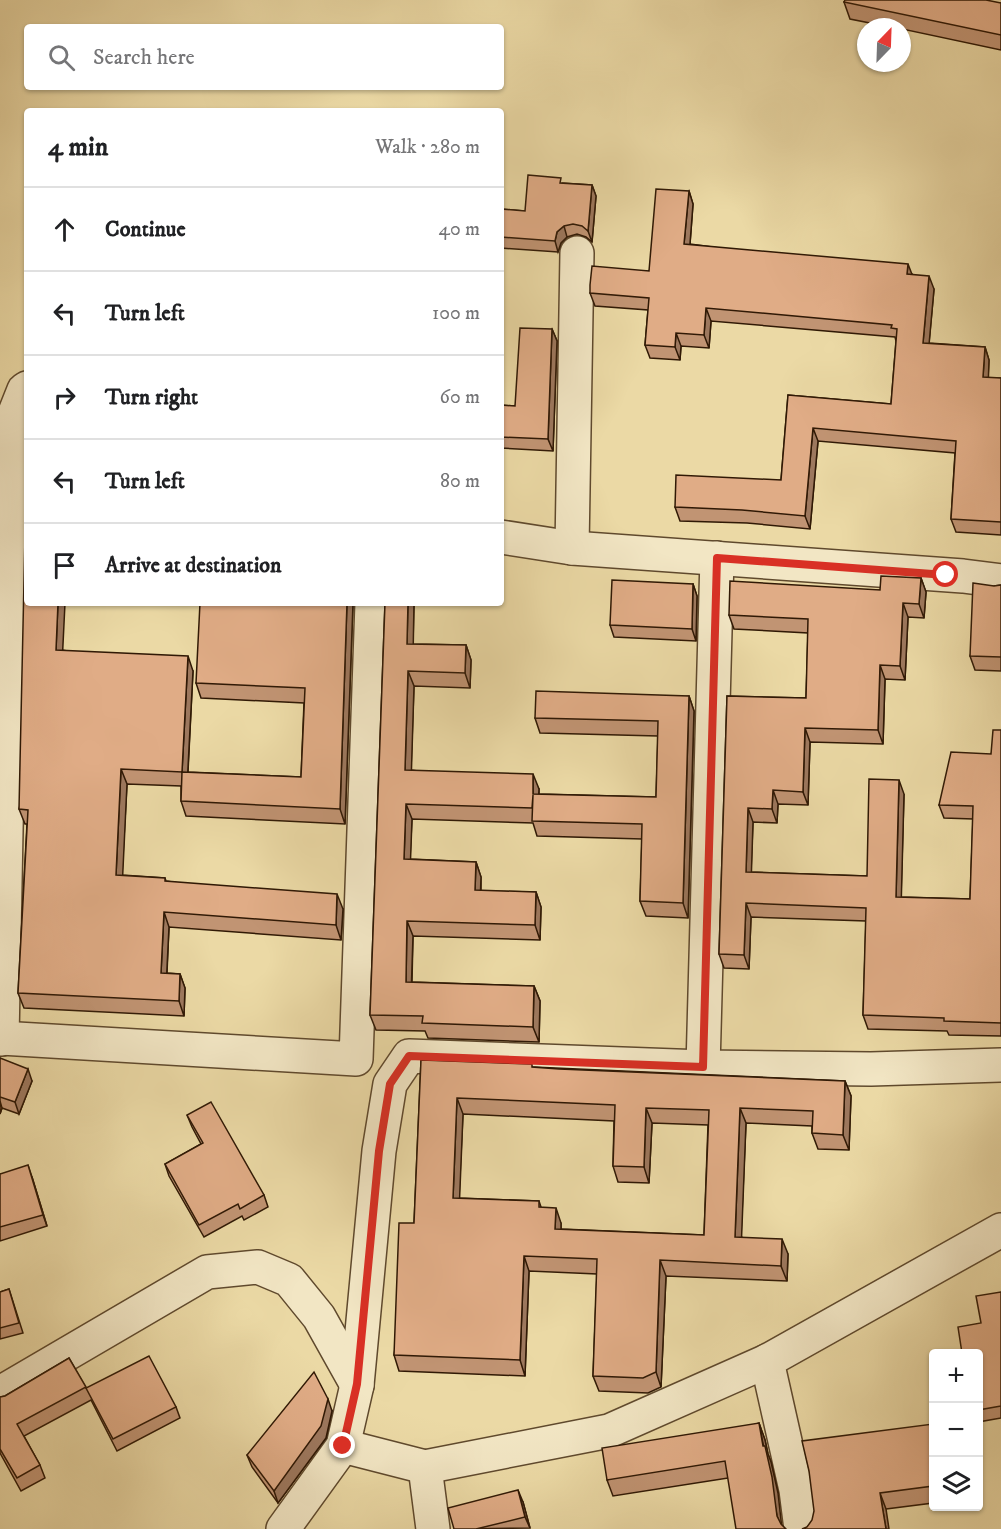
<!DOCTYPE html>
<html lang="en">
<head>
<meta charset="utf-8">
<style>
	:root { --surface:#fff; --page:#f2f2f2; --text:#202124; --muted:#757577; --line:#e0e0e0 }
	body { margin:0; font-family:"IM FELL DW Pica",serif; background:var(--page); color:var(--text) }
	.controls { position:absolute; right:18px; bottom:18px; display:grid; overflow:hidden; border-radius:6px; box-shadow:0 2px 4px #0004 }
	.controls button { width:54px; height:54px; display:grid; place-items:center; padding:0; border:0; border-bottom:2px solid var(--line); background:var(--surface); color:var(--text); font:30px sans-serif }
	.compass { position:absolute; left:857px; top:18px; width:54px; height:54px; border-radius:50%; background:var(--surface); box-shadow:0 2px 4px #0004; rotate:23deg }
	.stop { position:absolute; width:18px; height:18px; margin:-14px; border:4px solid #d93025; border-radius:50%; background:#fff }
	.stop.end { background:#d93025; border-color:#fff; box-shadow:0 2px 6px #0008 }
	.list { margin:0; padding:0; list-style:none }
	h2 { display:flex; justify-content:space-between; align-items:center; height:78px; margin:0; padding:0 24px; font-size:26px }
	h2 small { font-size:20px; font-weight:400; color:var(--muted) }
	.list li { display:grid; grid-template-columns:39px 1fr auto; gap:18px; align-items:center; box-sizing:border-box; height:84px; padding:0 24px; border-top:2px solid var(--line) }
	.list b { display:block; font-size:22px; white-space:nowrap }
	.list em { font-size:20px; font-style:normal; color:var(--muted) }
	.icon { flex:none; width:33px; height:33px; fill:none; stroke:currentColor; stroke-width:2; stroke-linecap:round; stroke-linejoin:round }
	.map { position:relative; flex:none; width:1001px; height:1529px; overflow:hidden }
	.search { position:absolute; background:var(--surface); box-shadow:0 2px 4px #0004; left:24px; top:24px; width:480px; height:66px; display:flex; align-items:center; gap:15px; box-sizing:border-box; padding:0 21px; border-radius:6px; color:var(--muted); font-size:22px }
	.panel { position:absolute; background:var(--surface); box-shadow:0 2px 4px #0004; left:24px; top:108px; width:480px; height:498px; border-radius:6px }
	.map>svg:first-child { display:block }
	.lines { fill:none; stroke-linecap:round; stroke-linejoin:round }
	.minor-casing { stroke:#5f492d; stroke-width:36 }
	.minor { stroke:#f2e6c4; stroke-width:33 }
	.wall { fill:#c19473; stroke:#301905; stroke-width:1.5; fill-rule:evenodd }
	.shaded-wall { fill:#9d785e; stroke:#301905; stroke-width:1.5 }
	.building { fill:#e0ac86; stroke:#301905; stroke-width:1.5; fill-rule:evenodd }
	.route { stroke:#d93025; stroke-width:8 }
</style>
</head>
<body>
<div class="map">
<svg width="1001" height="1529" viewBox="0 0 1001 1529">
	<rect width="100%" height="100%" fill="#ebd9a5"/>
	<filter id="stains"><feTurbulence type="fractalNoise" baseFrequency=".00333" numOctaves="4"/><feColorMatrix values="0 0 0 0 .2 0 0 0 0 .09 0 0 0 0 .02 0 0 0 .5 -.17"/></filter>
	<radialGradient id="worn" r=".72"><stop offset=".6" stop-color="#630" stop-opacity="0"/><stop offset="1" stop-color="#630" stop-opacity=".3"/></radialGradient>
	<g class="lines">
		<defs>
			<g id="minor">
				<polyline points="501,537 572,548 963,576 1001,581"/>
				<polyline points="572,548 577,253"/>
				<polyline points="0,1038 356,1059 372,603"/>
				<polyline points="2,1039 14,415 24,390 27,388"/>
				<polyline points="703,1067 717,558"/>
				<polyline points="0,1393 207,1272 258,1267 289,1280 319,1317 357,1385"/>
				<polyline points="343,1446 425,1467 433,1529"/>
				<polyline points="425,1467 609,1431 767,1361"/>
				<polyline points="283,1529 343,1446 357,1385 379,1151 390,1084 409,1056 703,1067 871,1069 1001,1065"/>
				<polyline points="801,1529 796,1490 767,1361 1001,1230"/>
			</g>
		</defs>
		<!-- minor casing -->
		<use href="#minor" class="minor-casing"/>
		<!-- minor -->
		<use href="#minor" class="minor"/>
	</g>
	<!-- wall -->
	<g class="wall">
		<polygon points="844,2 1001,3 1001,50 902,29 902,27 890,27 850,19"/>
		<polygon points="562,183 592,185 596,196 592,242 586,237 577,234 567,237 561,243 558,252 501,248 501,209 525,211"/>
		<polygon points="689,191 693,204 690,244 912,274 934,289 929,343 985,347 989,360 988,378 1001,378 1001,535 956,532 951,519 955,453 818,441 810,529 747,523 680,521 675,507 781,480 788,395 891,404 896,341 895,337 711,321 709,348 681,346 680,360 650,358 645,345 648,310 595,306 590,293 649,271"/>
		<polygon points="552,329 557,341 553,451 501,448 501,405 515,406"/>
		<polygon points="921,578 926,592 924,618 908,617 905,680 885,679 883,744 810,742 808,805 778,804 777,823 753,822 751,872 867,876 904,794 901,897 970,899 973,819 944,818 939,805 991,754 1001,730 1001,1036 949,1035 947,1031 868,1029 863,1015 866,921 751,917 749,969 724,968 719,954 727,696 806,698 808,633 734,629 729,615 880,590"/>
		<polygon points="693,584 697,596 696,641 614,637 610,625"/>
		<polygon points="1001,585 1001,671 975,670 970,656 994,586"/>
		<polygon points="353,603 345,824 186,816 181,801 181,786 127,784 122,875 165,878 166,881 343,909 341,940 169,927 167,973 180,974 185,988 184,1016 24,1008 18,993 27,824 25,824 19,809 62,650 193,671 188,772 301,777 304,703 201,698 196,683"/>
		<polygon points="385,603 414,603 413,644 466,645 471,660 470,688 414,686 411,770 539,789 539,794 656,797 658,736 540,733 535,718 689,696 694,711 688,918 646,916 640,901 642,839 537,836 533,823 412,819 410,859 476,862 481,877 481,891 536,892 541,907 540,940 413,936 412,982 534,986 540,1001 539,1042 428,1038 425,1031 376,1030 370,1015"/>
		<polygon points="0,1058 32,1081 19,1114 2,1108 0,1114"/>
		<path d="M421,1060L533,1067L845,1081L851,1096L849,1150L818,1149L812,1133V1126L746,1123L741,1237L788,1254L787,1281L666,1276L661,1387L648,1393L599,1391L593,1376L597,1274L529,1271L525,1376L399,1371L394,1355L414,1223ZM463,1114L614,1121L613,1166L618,1182L649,1183L652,1123L708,1125L704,1235L561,1229V1223L541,1207L539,1201L459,1198Z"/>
		<polygon points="187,1115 264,1195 268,1207 244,1220 242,1216 204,1237 169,1176 165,1164 201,1144 192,1127"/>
		<polygon points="0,1174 32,1177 47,1226 0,1241"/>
		<polygon points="9,1289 23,1333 0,1339 0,1292"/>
		<polygon points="1001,1292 1001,1418 978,1422 978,1353"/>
		<polygon points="69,1358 86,1388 176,1407 180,1418 117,1451 91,1400 24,1436 40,1465 45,1478 21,1491 0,1453 0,1397 5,1396"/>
		<polygon points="332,1411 326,1438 278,1503 252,1467 247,1455"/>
		<polygon points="759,1423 765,1440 768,1454 771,1462 778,1493 728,1478 613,1496 607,1480"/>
		<polygon points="933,1424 933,1503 886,1509 807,1527"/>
		<polygon points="523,1502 530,1528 454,1529"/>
	</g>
	<!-- shaded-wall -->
	<g class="shaded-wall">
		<polygon points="592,185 596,196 592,242 588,231"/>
		<polygon points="689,191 693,204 689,257 684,244"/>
		<polygon points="564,226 567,237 561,243 558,252 555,241 557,232"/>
		<polygon points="908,264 913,277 907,274"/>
		<polygon points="929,276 934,289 928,356 923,343"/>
		<polygon points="706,308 711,321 709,348 704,335"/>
		<polygon points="552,329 557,341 553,451 548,439"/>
		<polygon points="676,333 681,346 680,360 675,347"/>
		<polygon points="985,347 989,360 988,390 983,377"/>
		<polygon points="813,428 818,441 810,529 805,516"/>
		<polygon points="921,578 926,592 924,618 919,604"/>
		<polygon points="693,584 697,596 696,641 692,629"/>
		<polygon points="58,603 65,603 62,665 56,650"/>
		<polygon points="347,603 353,603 345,824 340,809"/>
		<polygon points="408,603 414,603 413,659 407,644"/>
		<polygon points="903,603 908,617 905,680 900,666"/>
		<polygon points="466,645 471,660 470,688 465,673"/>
		<polygon points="188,656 193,671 187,787 182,772"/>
		<polygon points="880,665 885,679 883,744 878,730"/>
		<polygon points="408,671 414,686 411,785 405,770"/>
		<polygon points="689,696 694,711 688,918 683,903"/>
		<polygon points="805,728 810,742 808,805 803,792"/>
		<polygon points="121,769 127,784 122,890 116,875"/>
		<polygon points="533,774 539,789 538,809 533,794"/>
		<polygon points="899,780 904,794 901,911 896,897"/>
		<polygon points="773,790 778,804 777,823 772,809"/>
		<polygon points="406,804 412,819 410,874 404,859"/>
		<polygon points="748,808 753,822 751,886 746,872"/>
		<polygon points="476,862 481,877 480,905 475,890"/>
		<polygon points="536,892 541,907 540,940 535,925"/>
		<polygon points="337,894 343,909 341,940 336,925"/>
		<polygon points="746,903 751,917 749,969 744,955"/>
		<polygon points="164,912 169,927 166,988 161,973"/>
		<polygon points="407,921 413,936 411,997 406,982"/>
		<polygon points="180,974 185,988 184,1016 179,1001"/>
		<polygon points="534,986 540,1001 539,1042 533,1027"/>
		<polygon points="28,1069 32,1081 19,1114 15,1102"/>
		<polygon points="845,1081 851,1096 849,1150 843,1135"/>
		<polygon points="457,1098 463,1114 459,1213 453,1198"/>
		<polygon points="0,1101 2,1108 0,1114"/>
		<polygon points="646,1108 652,1123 649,1183 644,1167"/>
		<polygon points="740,1108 746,1123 741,1252 735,1237"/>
		<polygon points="28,1165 32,1177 47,1226 43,1215"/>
		<polygon points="556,1208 561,1223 561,1244 555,1229"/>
		<polygon points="782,1239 788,1254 787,1281 781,1266"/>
		<polygon points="524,1256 529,1271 525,1376 520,1360"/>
		<polygon points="660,1260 666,1276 661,1387 656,1372"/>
		<polygon points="328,1399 332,1411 326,1438 278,1503 274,1491"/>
		<polygon points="759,1423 765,1440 768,1454 771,1462 778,1493 782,1529 777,1516"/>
		<polygon points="978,1477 981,1497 978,1490"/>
		<polygon points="518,1490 523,1502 530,1528 525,1517"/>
		<polygon points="880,1493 886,1509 889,1529 886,1529"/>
	</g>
	<!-- building -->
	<g class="building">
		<polygon points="845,0 986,0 1001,3 1001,35 844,2"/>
		<polygon points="528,175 561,178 560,183 592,185 588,231 582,226 573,224 564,226 557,232 555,241 501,237 501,209 525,211"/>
		<polygon points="656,189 689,191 684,244 908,264 907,274 929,276 923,343 985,347 983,377 1001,378 1001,522 951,519 956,441 813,428 805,516 742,510 675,507 676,475 781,480 788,395 891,404 897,329 891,328 892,325 706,308 704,335 676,333 675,347 645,345 649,298 590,293 590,285 592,266 649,271"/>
		<polygon points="520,328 552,329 548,439 501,437 501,405 515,406"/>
		<polygon points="27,467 27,603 58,603 56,650 188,656 182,772 121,769 116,875 165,878 165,881 337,894 336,925 164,912 161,973 180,974 179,1001 18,993 28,810 19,809 26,490"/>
		<polygon points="881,576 921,578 919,604 903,603 900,666 880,665 878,730 805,728 803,792 773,790 772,809 748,808 746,872 867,876 869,779 899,780 896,897 970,899 973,806 939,805 951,752 991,754 993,730 1001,730 1001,1023 944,1021 944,1018 863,1015 866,908 746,903 744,955 719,954 727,696 806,698 808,619 729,615 730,581 880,590"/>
		<polygon points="612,580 693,584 692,629 610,625"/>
		<polygon points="973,583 994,586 1001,585 1001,657 970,656"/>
		<polygon points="200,603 347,603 340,809 181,801 182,772 301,777 305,688 196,683"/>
		<polygon points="385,603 408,603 407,644 466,645 465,673 408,671 405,770 533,774 533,794 656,797 658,721 535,718 536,691 689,696 683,903 640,901 642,824 532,821 533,795 532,808 406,804 404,859 476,862 475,890 536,892 535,925 407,921 406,982 534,986 533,1027 422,1023 423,1016 370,1015"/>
		<polygon points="0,1058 28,1069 15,1102 0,1097"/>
		<path d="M421,1060L532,1064V1067L559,1069L845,1081L843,1135L812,1133L813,1111L740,1108L735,1237L782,1239L781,1266L660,1260L656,1372L643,1378L593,1376L597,1259L524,1256L520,1360L394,1355L399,1223H414ZM457,1098L615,1105L613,1166L644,1167L646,1108L709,1110L704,1235L555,1229L556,1208L539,1207V1201L453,1198Z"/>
		<polygon points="211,1102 264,1195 240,1209 238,1204 199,1225 165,1164 203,1143 187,1115"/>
		<polygon points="28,1165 43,1215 0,1227 0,1174"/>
		<polygon points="9,1289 19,1323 0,1328 0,1292"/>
		<polygon points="1001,1292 1001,1406 978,1410 978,1353 962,1353 958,1327 981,1323 976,1296"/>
		<polygon points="149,1356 176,1407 113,1439 86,1388"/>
		<polygon points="69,1358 86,1387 17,1424 40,1465 17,1478 0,1449 0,1397 5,1396"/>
		<polygon points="314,1372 328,1399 321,1426 274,1491 247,1455"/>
		<polygon points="759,1423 763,1446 765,1446 772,1477 777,1516 781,1524 786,1529 736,1529 725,1461 607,1480 602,1448"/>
		<polygon points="933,1424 933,1486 880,1493 886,1529 802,1529 807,1527 812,1520 814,1511 809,1471 802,1441"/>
		<polygon points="518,1490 525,1517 476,1529 454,1529 448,1508"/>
	</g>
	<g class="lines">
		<!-- route -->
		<polyline class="route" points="343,1446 357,1384 379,1151 390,1084 409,1056 703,1067 717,558 946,575"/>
	</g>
	<rect width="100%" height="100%" filter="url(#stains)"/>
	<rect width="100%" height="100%" fill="url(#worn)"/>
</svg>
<div class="controls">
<button>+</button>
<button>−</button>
<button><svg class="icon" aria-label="layers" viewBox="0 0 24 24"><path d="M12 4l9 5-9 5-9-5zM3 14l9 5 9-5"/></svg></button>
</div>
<svg class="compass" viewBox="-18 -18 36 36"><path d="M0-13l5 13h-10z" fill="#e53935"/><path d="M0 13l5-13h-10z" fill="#757577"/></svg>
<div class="stop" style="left:946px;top:575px"></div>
<div class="stop end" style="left:343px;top:1446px"></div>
<div class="search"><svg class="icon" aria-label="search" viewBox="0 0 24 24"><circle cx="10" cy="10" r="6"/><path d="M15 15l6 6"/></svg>Search here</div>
<section class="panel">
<h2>4 min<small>Walk · 280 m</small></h2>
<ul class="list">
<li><svg class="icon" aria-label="ahead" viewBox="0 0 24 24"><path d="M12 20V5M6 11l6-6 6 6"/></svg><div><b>Continue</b></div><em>40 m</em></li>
<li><svg class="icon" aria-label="left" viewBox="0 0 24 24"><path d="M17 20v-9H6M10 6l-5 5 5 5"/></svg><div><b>Turn left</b></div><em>100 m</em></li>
<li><svg class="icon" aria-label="right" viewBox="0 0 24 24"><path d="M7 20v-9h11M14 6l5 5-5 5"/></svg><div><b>Turn right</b></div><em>60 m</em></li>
<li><svg class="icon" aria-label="left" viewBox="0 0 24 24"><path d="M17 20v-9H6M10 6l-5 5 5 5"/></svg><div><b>Turn left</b></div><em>80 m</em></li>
<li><svg class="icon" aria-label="arrive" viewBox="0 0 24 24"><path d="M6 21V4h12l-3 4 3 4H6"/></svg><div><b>Arrive at destination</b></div></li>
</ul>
</section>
</div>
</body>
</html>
